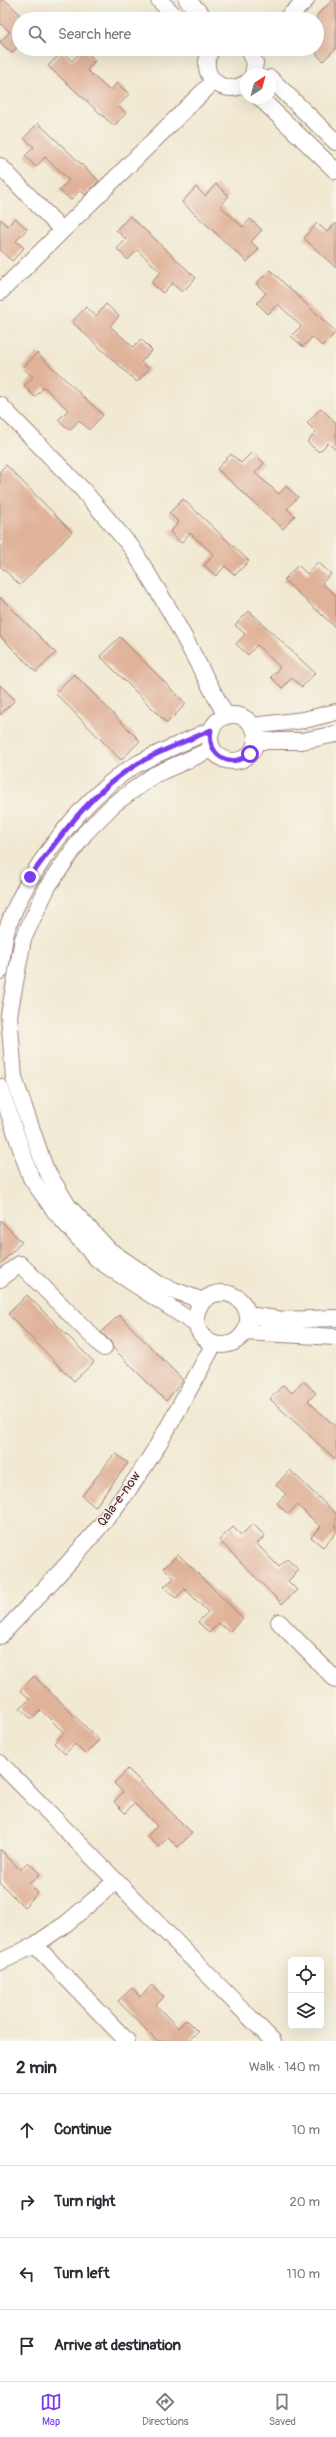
<!DOCTYPE html>
<html lang="en">
<head>
<meta charset="utf-8">
<style>
	:root { --surface:#fff; --page:#f7f7f7; --text:#2b2b33; --muted:#7c7c81; --line:#e1e1e2; --accent:#7c3aed }
	body { margin:0; font-family:Pangolin,sans-serif; background:var(--page); color:var(--text) }
	.controls { position:absolute; right:12px; bottom:12px; display:grid; overflow:hidden; border-radius:6px; box-shadow:0 4px 16px #0002 }
	.controls button { width:36px; height:36px; display:grid; place-items:center; padding:0; border:0; border-bottom:1px solid var(--line); background:var(--surface); color:var(--text); font:20px sans-serif }
	.compass { position:absolute; left:240px; top:68px; width:36px; height:36px; border-radius:50%; background:var(--surface); box-shadow:0 4px 16px #0002; rotate:36deg }
	.stop { position:absolute; width:12px; height:12px; margin:-9px; border:3px solid #7c3aed; border-radius:50%; background:#fff }
	.stop.end { background:#7c3aed; border-color:#fff; box-shadow:0 1px 4px #0008 }
	.list { margin:0; padding:0; list-style:none }
	h2 { display:flex; justify-content:space-between; align-items:center; height:52px; margin:0; padding:0 16px; font-size:17px }
	h2 small { font-size:13px; font-weight:400; color:var(--muted) }
	.list li { display:grid; grid-template-columns:26px 1fr auto; gap:12px; align-items:center; box-sizing:border-box; height:72px; padding:0 16px; border-top:1px solid var(--line) }
	.list b { display:block; font-size:15px; white-space:nowrap }
	.list em { font-size:13px; font-style:normal; color:var(--muted) }
	.icon { flex:none; width:22px; height:22px; fill:none; stroke:currentColor; stroke-width:2; stroke-linecap:round; stroke-linejoin:round }
	.map { position:relative; flex:none; width:336px; height:2041px; overflow:hidden }
	.search { position:absolute; background:var(--surface); box-shadow:0 4px 16px #0002; left:12px; right:12px; top:12px; height:44px; display:flex; align-items:center; gap:10px; box-sizing:border-box; padding:0 14px; border-radius:22px; color:var(--muted); font-size:15px }
	.sheet { height:340px; background:var(--surface) }
	nav { display:flex; justify-content:space-around; align-items:center; box-sizing:border-box; height:56px; border-top:1px solid var(--line); background:var(--surface); font-size:11px; color:var(--muted) }
	nav a { display:grid; justify-items:center; gap:2px }
	nav .on { color:var(--accent) }
	.map>svg:first-child { display:block }
	.building { fill:#e0b29a }
	.lines { fill:none; stroke-linecap:round; stroke-linejoin:round }
	.minor-casing { stroke:#9e847e; stroke-width:18 }
	.minor { stroke:#fff; stroke-width:16 }
	.route { stroke:#7c3aed; stroke-width:5 }
	.labels { text-anchor:middle; dominant-baseline:central; stroke-width:3; stroke-linejoin:round; paint-order:stroke }
	.street-label { font-size:13px; fill:#4a1f2b; stroke:#f7f3e8 }
</style>
</head>
<body>
<div class="map">
<svg width="336" height="2041" viewBox="0 0 336 2041">
	<rect width="100%" height="100%" fill="#f7f3e8"/>
	<filter id="ink" filterUnits="userSpaceOnUse"><feTurbulence type="fractalNoise" baseFrequency=".025" numOctaves="2"/><feDisplacementMap in="SourceGraphic" scale="8" xChannelSelector="R" yChannelSelector="G"/><feConvolveMatrix kernelMatrix="1 2 1 2 8 2 1 2 1" color-interpolation-filters="sRGB"/></filter>
	<filter id="wash" filterUnits="userSpaceOnUse"><feTurbulence type="fractalNoise" baseFrequency=".012" numOctaves="4" result="noise"/><feDisplacementMap in="SourceGraphic" scale="16" xChannelSelector="R" yChannelSelector="G"/><feGaussianBlur stdDeviation="0.9" result="paint"/><feColorMatrix in="noise" values="0 0 0 0 0 0 0 0 0 0 0 0 0 0 0 0 0 1.4 0 .05"/><feComposite in="paint" operator="in"/></filter>
	<g filter="url(#wash)">
		<rect width="100%" height="100%" fill="#f1e9d2"/>
		<g id="blocks">
			<!-- building -->
			<g class="building">
				<polygon points="0,0 5,0 19,13 19,45 12,53 0,42 10,32 0,23"/>
				<polygon points="333,0 336,0 336,48 323,61 317,55 317,15"/>
				<polygon points="83,49 95,60 87,70 110,91 117,83 129,94 118,106 126,113 114,126 48,66 62,52 72,61"/>
				<polygon points="38,123 99,181 85,195 80,190 71,200 59,190 69,180 45,157 36,167 25,156 34,147 24,138"/>
				<polygon points="216,184 229,196 220,206 243,227 250,219 262,230 251,242 259,249 247,262 182,202 196,187 205,196"/>
				<polygon points="130,216 196,278 182,292 172,283 163,293 151,282 161,272 137,250 128,260 117,249 126,239 116,230"/>
				<polygon points="15,218 27,229 16,241 24,248 12,261 0,250 0,219 8,226"/>
				<polygon points="317,223 327,232 336,223 336,268 304,238"/>
				<polygon points="270,270 336,332 322,346 312,337 303,347 291,336 301,326 278,304 268,314 257,303 266,293 256,284"/>
				<polygon points="106,304 119,316 110,326 133,347 141,339 152,350 141,362 149,369 137,382 72,322 86,307 96,316"/>
				<polygon points="37,353 103,415 89,430 79,420 70,430 58,420 68,410 44,387 35,397 24,386 33,377 23,368"/>
				<polygon points="321,408 336,423 336,450 328,443 319,452 307,442 316,432 307,423"/>
				<polygon points="252,452 264,463 255,473 279,494 286,486 298,497 287,509 295,516 283,529 217,469 231,454 241,463"/>
				<polygon points="6,465 72,532 20,585 0,566 0,471"/>
				<polygon points="183,499 249,561 235,575 225,566 216,576 204,565 214,555 190,533 181,543 170,532 179,522 169,513"/>
				<polygon points="318,562 331,574 322,583 336,596 336,628 284,580 298,565 307,574"/>
				<polygon points="0,597 56,653 36,672 0,636"/>
				<polygon points="249,611 315,673 302,687 292,678 282,688 271,677 280,667 257,645 248,655 236,644 245,634 235,625"/>
				<polygon points="120,637 186,704 167,723 100,656"/>
				<polygon points="74,674 140,741 121,760 55,693"/>
				<polygon points="0,685 15,700 0,715"/>
				<polygon points="0,1220 22,1242 0,1264"/>
				<polygon points="27,1295 94,1362 74,1381 8,1314"/>
				<polygon points="119,1315 183,1380 166,1401 113,1348 111,1342 101,1332"/>
				<polygon points="303,1381 316,1393 308,1401 336,1427 336,1460 270,1399 283,1385 292,1393"/>
				<polygon points="115,1453 128,1463 95,1507 82,1496"/>
				<polygon points="290,1470 336,1514 336,1533 323,1547 311,1537 321,1527 297,1505 288,1514 277,1503 286,1494 276,1485"/>
				<polygon points="253,1524 265,1536 257,1544 279,1567 287,1559 299,1570 288,1581 297,1590 282,1604 219,1540 233,1527 241,1535"/>
				<polygon points="178,1554 243,1618 229,1632 219,1623 209,1633 198,1622 208,1612 185,1589 176,1598 164,1587 174,1578 164,1568"/>
				<polygon points="34,1676 99,1740 85,1754 75,1744 65,1754 54,1743 64,1733 41,1710 31,1719 20,1708 30,1699 20,1690"/>
				<polygon points="128,1769 192,1833 178,1847 168,1837 159,1847 147,1836 157,1826 134,1803 125,1813 114,1802 123,1792 114,1783"/>
				<polygon points="0,1849 20,1870 28,1862 40,1874 29,1884 38,1893 24,1907 0,1883"/>
				<polygon points="152,1985 164,1997 156,2005 178,2028 186,2020 198,2032 188,2041 157,2041 118,2001 132,1988 140,1997"/>
			</g>
		</g>
	</g>
	<g filter="url(#ink)">
		<use href="#blocks" fill-opacity="0" stroke="#9e847e" stroke-width="1"/>
		<g class="lines">
			<defs>
				<g id="minor">
					<polyline points="159,0 178,19"/>
					<polyline points="187,0 206,19"/>
					<polyline points="286,19 306,0"/>
					<path d="M212,49C195,73 223,99 246,83"/>
					<polyline points="249,49 255,63 253,74"/>
					<polyline points="270,78 336,142"/>
					<polyline points="260,98 336,171"/>
					<polyline points="0,166 62,230"/>
					<polyline points="0,292 213,82"/>
					<polyline points="0,405 82,489 132,548 170,611 226,716"/>
					<circle cx="233" cy="738" r="23"/>
					<polyline points="252,726 304,720 336,712"/>
					<polyline points="256,741 302,741 336,734"/>
					<path d="M0,971C2,958 3,944 6,932C25,873 85,793 139,763C162,751 187,741 211,730"/>
					<polyline points="0,1087 31,1178 57,1214 98,1260 197,1325"/>
					<polyline points="0,1279 20,1264 104,1348"/>
					<circle cx="222" cy="1319" r="26"/>
					<polyline points="203,1301 160,1285 109,1250 68,1206 45,1168 14,1078 9,1015 23,939 48,886 85,833 114,804 154,775 212,749"/>
					<polyline points="248,1315 283,1320 336,1318"/>
					<polyline points="245,1332 336,1337"/>
					<polyline points="279,1622 336,1680"/>
					<path d="M0,1636C44,1590 88,1544 126,1493C160,1447 186,1394 214,1344"/>
					<polyline points="0,1763 273,2041"/>
					<polyline points="35,1945 127,2041"/>
					<polyline points="0,1962 35,1945 67,1923 116,1881"/>
				</g>
			</defs>
			<!-- minor casing -->
			<use href="#minor" class="minor-casing"/>
			<!-- minor -->
			<use href="#minor" class="minor"/>
		</g>
	</g>
	<g class="lines" filter="url(#ink)">
		<!-- route -->
		<path class="route" d="M30,877C61,835 93,789 139,763C162,750 187,741 211,730C206,755 230,770 250,754"/>
	</g>
	<g class="labels">
		<!-- street labels -->
		<g class="street-label">
			<text transform="translate(119 1499) rotate(-54)">Qala-e-now</text>
		</g>
	</g>
</svg>
<div class="controls">
<button><svg class="icon" aria-label="locate" viewBox="0 0 24 24"><circle cx="12" cy="12" r="6"/><path d="M12 2v4M12 18v4M2 12h4M18 12h4"/></svg></button>
<button><svg class="icon" aria-label="layers" viewBox="0 0 24 24"><path d="M12 4l9 5-9 5-9-5zM3 14l9 5 9-5"/></svg></button>
</div>
<svg class="compass" viewBox="-18 -18 36 36"><path d="M0-13l5 13h-10z" fill="#e53935"/><path d="M0 13l5-13h-10z" fill="#7c7c81"/></svg>
<div class="stop" style="left:250px;top:754px"></div>
<div class="stop end" style="left:30px;top:877px"></div>
<div class="search"><svg class="icon" aria-label="search" viewBox="0 0 24 24"><circle cx="10" cy="10" r="6"/><path d="M15 15l6 6"/></svg>Search here</div>
</div>
<section class="sheet">
<h2>2 min<small>Walk · 140 m</small></h2>
<ul class="list">
<li><svg class="icon" aria-label="ahead" viewBox="0 0 24 24"><path d="M12 20V5M6 11l6-6 6 6"/></svg><div><b>Continue</b></div><em>10 m</em></li>
<li><svg class="icon" aria-label="right" viewBox="0 0 24 24"><path d="M7 20v-9h11M14 6l5 5-5 5"/></svg><div><b>Turn right</b></div><em>20 m</em></li>
<li><svg class="icon" aria-label="left" viewBox="0 0 24 24"><path d="M17 20v-9H6M10 6l-5 5 5 5"/></svg><div><b>Turn left</b></div><em>110 m</em></li>
<li><svg class="icon" aria-label="arrive" viewBox="0 0 24 24"><path d="M6 21V4h12l-3 4 3 4H6"/></svg><div><b>Arrive at destination</b></div></li>
</ul>
</section>
<nav>
<a class="on"><svg class="icon" aria-label="map" viewBox="0 0 24 24"><path d="M3 6l6-2 6 2 6-2v14l-6 2-6-2-6 2zM9 4v14M15 6v14"/></svg>Map</a>
<a><svg class="icon" aria-label="directions" viewBox="0 0 24 24"><path d="M12 3l9 9-9 9-9-9zM9 14v-3h6M13 9l2 2-2 2"/></svg>Directions</a>
<a><svg class="icon" aria-label="saved" viewBox="0 0 24 24"><path d="M7 4h10v16l-5-4-5 4z"/></svg>Saved</a>
</nav>
</body>
</html>
